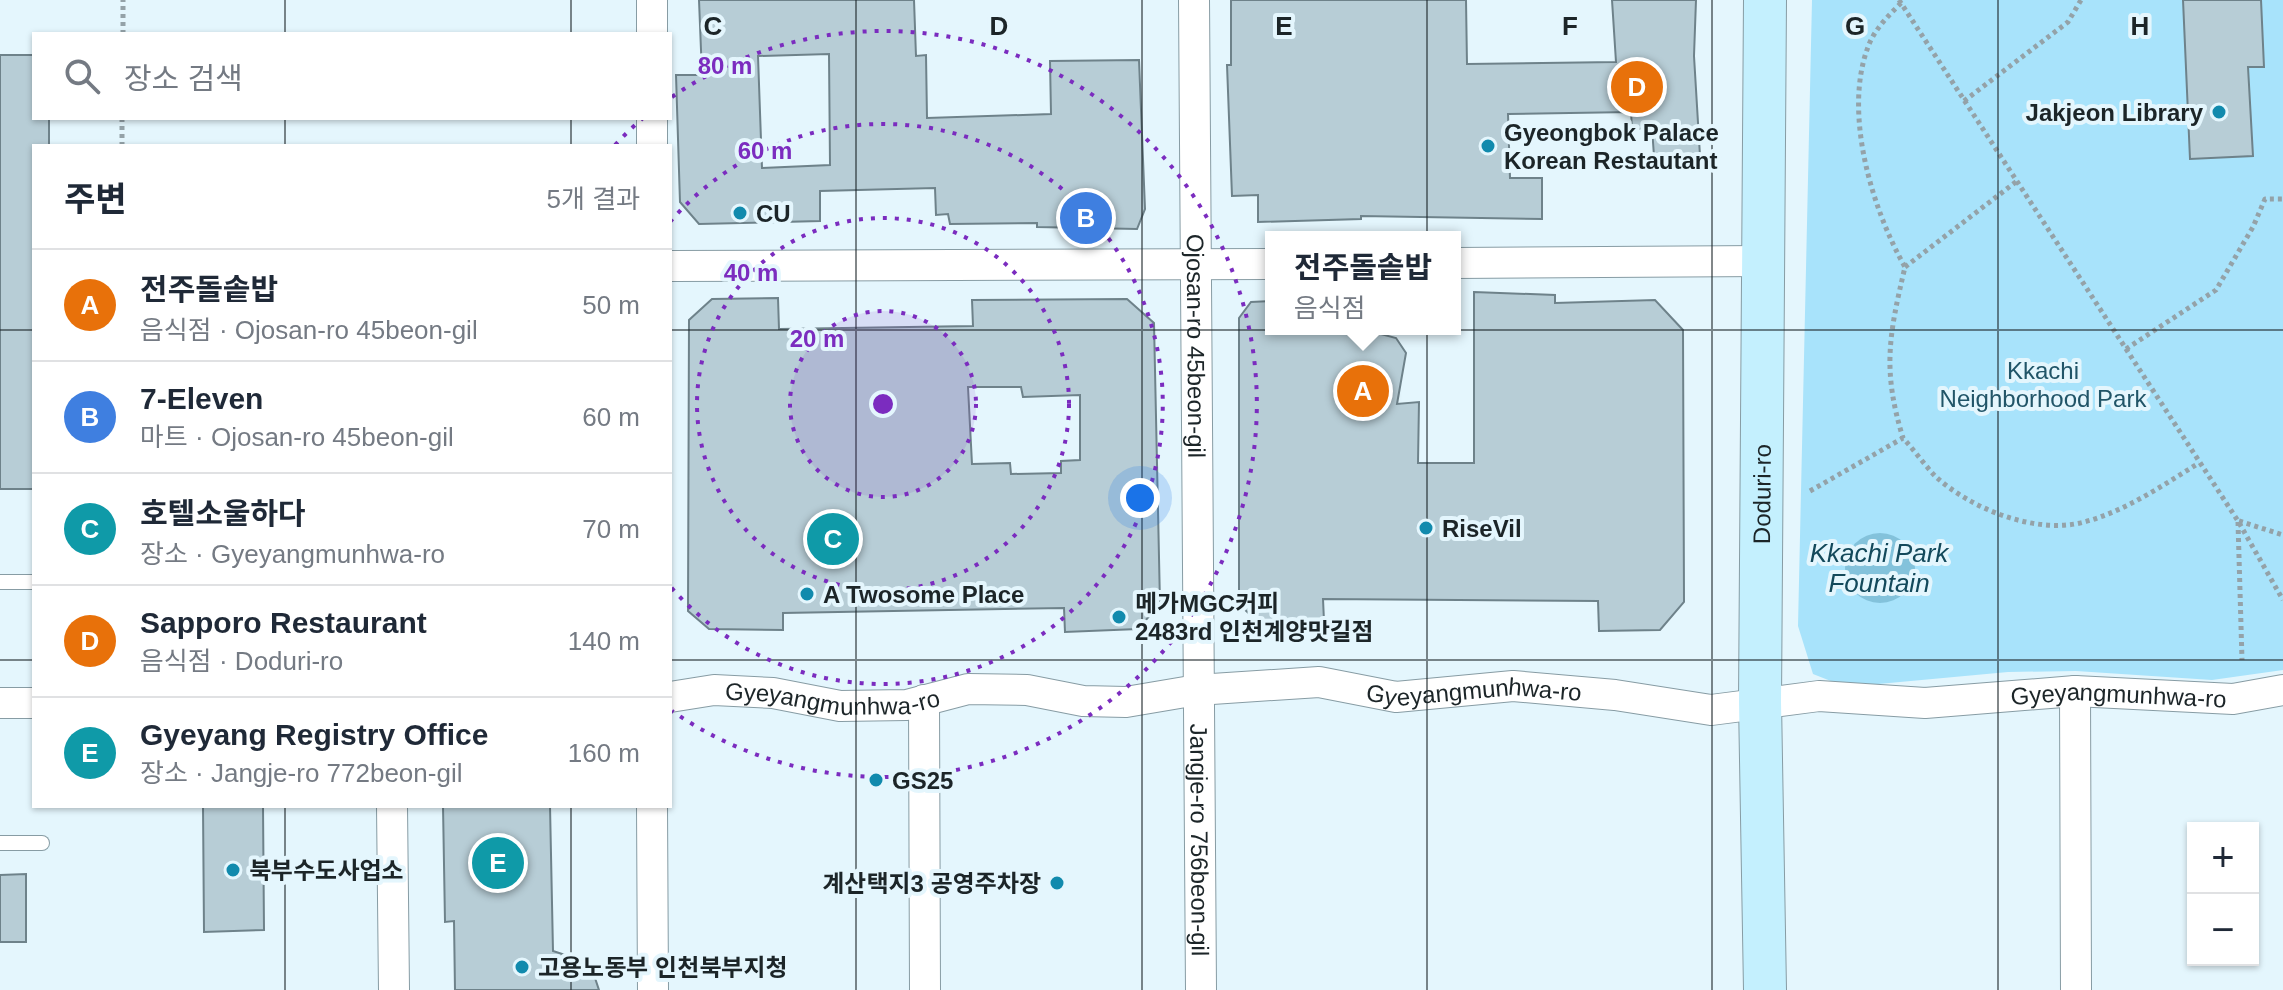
<!DOCTYPE html>
<html lang="ko">
<head>
<meta charset="utf-8">
<style>
	:root { --surface:#fff; --page:#f2f2f3; --text:#1f2937; --muted:#747a83; --line:#e0e1e3; --accent:#ea580c }
	body { margin:0; font-family:Arial,"Noto Sans KR",sans-serif; background:var(--page); color:var(--text) }
	.controls { position:absolute; right:24px; bottom:24px; display:grid; overflow:hidden; border-radius:0px; box-shadow:0 2px 6px #0004 }
	.controls button { width:72px; height:72px; display:grid; place-items:center; padding:0; border:0; border-bottom:2px solid var(--line); background:var(--surface); color:var(--text); font:40px sans-serif }
	.you { position:absolute; left:1140px; top:498px; width:28px; height:28px; margin:-20px; border:6px solid #fff; border-radius:50%; background:#1a73e8; box-shadow:0 0 0 12px #1a73e833 }
	.badge { display:grid; place-items:center; width:52px; height:52px; border-radius:50%; background:var(--accent); color:#fff; font-size:26px; font-weight:700 }
	.pin { position:absolute; translate:-50% -50%; border:4px solid #fff; box-shadow:0 2px 8px #0006 }
	.popup { position:absolute; left:1265px; top:231px; width:196px; height:104px; box-sizing:border-box; display:grid; place-content:center; border-radius:0px; background:var(--surface); filter:drop-shadow(0 2px 6px #0005); font-size:26px; white-space:nowrap; color:var(--muted) }
	.popup b { font-size:30px; color:var(--text) }
	.popup::after { content:''; position:absolute; left:50%; top:100%; margin-left:-16px; border:16px solid transparent; border-top-color:var(--surface) }
	.list { margin:0; padding:0; list-style:none }
	h2 { display:flex; justify-content:space-between; align-items:center; height:104px; margin:0; padding:0 32px; font-size:34px }
	h2 small { font-size:26px; font-weight:400; color:var(--muted) }
	.list li { display:grid; grid-template-columns:52px 1fr auto; gap:24px; align-items:center; box-sizing:border-box; height:112px; padding:0 32px; border-top:2px solid var(--line) }
	.list b { display:block; font-size:30px; white-space:nowrap }
	.list p { margin:0; font-size:26px; white-space:nowrap; color:var(--muted) }
	.list em { font-size:26px; font-style:normal; color:var(--muted) }
	.icon { flex:none; width:44px; height:44px; fill:none; stroke:currentColor; stroke-width:2; stroke-linecap:round; stroke-linejoin:round }
	.map { position:relative; flex:none; width:2283px; height:990px; overflow:hidden }
	.search { position:absolute; background:var(--surface); box-shadow:0 2px 6px #0004; left:32px; top:32px; width:640px; height:88px; display:flex; align-items:center; gap:20px; box-sizing:border-box; padding:0 28px; border-radius:0px; color:var(--muted); font-size:30px }
	.panel { position:absolute; background:var(--surface); box-shadow:0 2px 6px #0004; left:32px; top:144px; width:640px; height:664px; border-radius:0px }
	.map>svg:first-child { display:block }
	.green { fill:#a8e3fb }
	.water { fill:#83c2db }
	.building { fill:#b7cdd6; stroke:#6e828a; stroke-width:2; fill-rule:evenodd }
	.lines { fill:none; stroke-linecap:round; stroke-linejoin:round }
	.lane-casing { stroke:#879ca4; stroke-width:16 }
	.street-casing { stroke:#879ca4; stroke-width:32 }
	.secondary-casing { stroke:#879ca4; stroke-width:44 }
	.path { stroke:#94a2a8; stroke-width:5; stroke-dasharray:4 4; stroke-linecap:butt }
	.lane { stroke:#fff; stroke-width:14 }
	.street { stroke:#fff; stroke-width:30 }
	.secondary { stroke:#c4f0fe; stroke-width:42 }
	.grid { fill:none; stroke:#1c2528; stroke-width:2; stroke-opacity:0.55 }
	.ring { fill:none; stroke:#7b2cbf; stroke-width:4; stroke-dasharray:4 8 }
	.poi-dot { fill:#118aad; stroke:#e4f6fd; stroke-width:3 }
	.labels { text-anchor:middle; dominant-baseline:central; stroke-width:8; stroke-linejoin:round; paint-order:stroke }
	.poi-label { font-size:24px; font-weight:bold; fill:#1c2528; stroke:#e4f6fd; text-anchor:start }
	.street-label { font-size:24px; fill:#1c2528; stroke:#e4f6fd }
	.park-label { font-size:24px; fill:#215568; stroke:#e4f6fd }
	.water-label { font-size:26px; font-style:italic; fill:#13495b; stroke:#e4f6fd }
	.grid-label { font-size:26px; text-anchor:middle; font-weight:bold; fill:#1c2528; stroke:#e4f6fd; stroke-width:8; stroke-linejoin:round; paint-order:stroke }
	.centre { fill:#7b2cbf; stroke:#e4f6fd; stroke-width:4 }
	.ring-label { font-size:24px; text-anchor:middle; font-weight:bold; fill:#7b2cbf; stroke:#e4f6fd; stroke-width:8; stroke-linejoin:round; paint-order:stroke }
</style>
</head>
<body>
<div class="map">
<svg width="2283" height="990" viewBox="0 0 2283 990">
	<rect width="100%" height="100%" fill="#e4f6fd"/>
	<!-- green -->
	<polygon class="green" points="1812,0 2283,0 2283,670 2212,680 2076,671 2008,672 1846,687 1813,674 1798,626"/>
	<!-- water -->
	<circle class="water" cx="1880" cy="568" r="35"/>
	<!-- building -->
	<g class="building">
		<path d="M699,0H914L916,56L926,55L927,118L1051,114L1050,61L1139,60L1145,209L1137,229L1037,227V223L950,224L948,214L936,215L935,188L820,191V221L699,224L680,202L676,75H702ZM829,54L830,165L762,168L758,56Z"/>
		<polygon points="1231,0 1466,0 1467,64 1616,62 1612,0 1696,0 1694,56 1700,156 1654,156 1652,128 1632,129 1631,112 1508,114 1510,178 1542,178 1542,219 1361,216 1361,219 1258,222 1258,195 1232,196 1227,65 1231,65"/>
		<polygon points="2183,0 2261,0 2264,67 2248,67 2253,156 2190,159"/>
		<polygon points="0,55 34,55 34,118 49,118 49,146 34,146 34,489 0,489"/>
		<polygon points="1474,292 1555,295 1555,303 1655,300 1683,330 1684,602 1660,630 1599,631 1598,601 1323,599 1324,621 1262,626 1239,604 1239,318 1251,302 1271,301 1271,329 1377,329 1377,333 1396,338 1406,353 1397,404 1419,402 1418,463 1474,463"/>
		<path d="M778,298L779,329L973,326L972,300L1127,299L1154,323L1160,604L1138,629L1065,632L1064,608L783,613V630L709,629L688,611L689,320L712,299ZM968,387H1021L1023,397L1080,395V460L1061,461V473L1011,474L1010,463L972,464Z"/>
		<polygon points="203,806 263,806 264,930 204,932"/>
		<polygon points="443,806 550,806 553,951 584,961 593,972 599,990 455,990 454,921 445,922"/>
		<polygon points="26,874 26,942 0,942 0,875"/>
	</g>
	<g class="lines">
		<defs>
			<g id="lane">
				<polyline points="0,582 34,582"/>
				<polyline points="0,843 42,843"/>
			</g>
			<g id="street">
				<polyline points="652,0 652,34"/>
				<path id="s1" d="M1194,0L1201,990"/>
				<polyline points="652,118 652,146"/>
				<polyline points="1455,263 1763,261"/>
				<polyline points="670,266 1271,264"/>
				<polyline points="2075,691 2076,990"/>
				<path id="s2" d="M670,697L714,690L773,693L840,706L907,705L968,689L1027,690L1083,701L1126,702L1197,690L1319,682L1396,697L1513,686L1615,695L1711,710L1819,696L1925,703L2075,691L2233,699L2283,690"/>
				<polyline points="924,700 925,990"/>
				<polyline points="0,703 34,703"/>
				<polyline points="392,806 394,990"/>
				<polyline points="652,806 653,990"/>
			</g>
			<g id="secondary">
				<path id="s3" d="M1765,990L1760,702L1765,0"/>
			</g>
		</defs>
		<!-- lane casing -->
		<use href="#lane" class="lane-casing"/>
		<!-- street casing -->
		<use href="#street" class="street-casing"/>
		<!-- secondary casing -->
		<use href="#secondary" class="secondary-casing"/>
		<!-- path -->
		<g class="path">
			<polyline points="1899,0 2238,521 2283,600"/>
			<path d="M1901,3C1888,16 1874,30 1868,47C1843,113 1872,209 1905,267C1889,335 1882,370 1903,438"/>
			<polyline points="123,34 123,0"/>
			<polyline points="1964,101 2068,22 2081,0"/>
			<polyline points="122,118 122,146"/>
			<polyline points="1905,267 2017,181"/>
			<polyline points="2126,349 2216,290 2253,227 2265,199 2283,199"/>
			<path d="M1810,491L1903,438C1914,450 1924,464 1935,476C1971,509 2036,535 2084,522C2126,511 2163,485 2199,463"/>
			<polyline points="2239,521 2283,535"/>
			<polyline points="2238,522 2242,660"/>
		</g>
		<!-- lane -->
		<use href="#lane" class="lane"/>
		<!-- street -->
		<use href="#street" class="street"/>
		<!-- secondary -->
		<use href="#secondary" class="secondary"/>
	</g>
	<!-- grid -->
	<path class="grid" d="M285,0V34M571,0V34M856,0V990M1142,0V990M1427,0V990M1712,0V990M1998,0V990M285,118V146M571,118V146M0,330H34M670,330H2283M0,660H34M670,660H2283M285,806V990M571,806V990"/>
	<!-- distance rings -->
	<circle cx="883" cy="404" r="93" fill="#7b2cbf" fill-opacity=".12"/>
	<g class="ring">
		<circle cx="883" cy="404" r="93"/>
		<circle cx="883" cy="404" r="186"/>
		<path d="M670 222A280 280 0 1 1 670 586"/>
		<path d="M615 145A373 373 0 0 1 643 118M672 97A373 373 0 1 1 672 711"/>
	</g>
	<!-- markers -->
	<g class="poi-dot">
		<circle cx="2219" cy="112" r="8"/>
		<circle cx="1488" cy="146" r="8"/>
		<circle cx="740" cy="213" r="8"/>
		<circle cx="1426" cy="528" r="8"/>
		<circle cx="807" cy="594" r="8"/>
		<circle cx="1119" cy="617" r="8"/>
		<circle cx="876" cy="780" r="8"/>
		<circle cx="233" cy="870" r="8"/>
		<circle cx="1057" cy="883" r="8"/>
		<circle cx="522" cy="967" r="8"/>
	</g>
	<g class="labels">
		<!-- poi labels -->
		<g class="poi-label">
			<text x="2203" y="112" text-anchor="end">Jakjeon Library</text>
			<text x="1504" y="132">Gyeongbok Palace<tspan x="1504" dy="28">Korean Restautant</tspan></text>
			<text x="756" y="213">CU</text>
			<text x="1442" y="528">RiseVil</text>
			<text x="823" y="594">A Twosome Place</text>
			<text x="1135" y="603">메가MGC커피<tspan x="1135" dy="28">2483rd 인천계양맛길점</tspan></text>
			<text x="892" y="780">GS25</text>
			<text x="249" y="870">북부수도사업소</text>
			<text x="1041" y="883" text-anchor="end">계산택지3 공영주차장</text>
			<text x="538" y="967">고용노동부 인천북부지청</text>
		</g>
		<!-- street labels -->
		<g class="street-label">
			<text stroke="none"><textPath href="#s1" startOffset="346">Ojosan-ro 45beon-gil</textPath></text>
			<text stroke="none"><textPath href="#s3" startOffset="496">Doduri-ro</textPath></text>
			<text stroke="none"><textPath href="#s2" startOffset="164">Gyeyangmunhwa-ro</textPath></text>
			<text stroke="none"><textPath href="#s2" startOffset="812">Gyeyangmunhwa-ro</textPath></text>
			<text stroke="none"><textPath href="#s2" startOffset="1460">Gyeyangmunhwa-ro</textPath></text>
			<text stroke="none"><textPath href="#s1" startOffset="840">Jangje-ro 756beon-gil</textPath></text>
		</g>
		<!-- park labels -->
		<g class="park-label">
			<text x="2043" y="370">Kkachi<tspan x="2043" dy="28">Neighborhood Park</tspan></text>
		</g>
		<!-- water labels -->
		<g class="water-label">
			<text x="1879" y="553">Kkachi Park<tspan x="1879" dy="30">Fountain</tspan></text>
		</g>
	</g>
	<g class="grid-label">
		<text x="713" y="35">C</text>
		<text x="999" y="35">D</text>
		<text x="1284" y="35">E</text>
		<text x="1570" y="35">F</text>
		<text x="1855" y="35">G</text>
		<text x="2140" y="35">H</text>
	</g>
	<circle cx="883" cy="404" r="12" class="centre"/>
	<g class="ring-label">
		<text x="725" y="74">80 m</text>
		<text x="765" y="159">60 m</text>
		<text x="751" y="281">40 m</text>
		<text x="817" y="347">20 m</text>
	</g>
</svg>
<div class="controls">
<button>+</button>
<button>−</button>
</div>
<div class="you"></div>
<div class="pin badge" style="left:1363px;top:391px;background:#e8710a">A</div>
<div class="popup"><b>전주돌솥밥</b>음식점</div>
<div class="pin badge" style="left:1086px;top:218px;background:#3f7fe0">B</div>
<div class="pin badge" style="left:833px;top:539px;background:#0f9aa8">C</div>
<div class="pin badge" style="left:1637px;top:87px;background:#e8710a">D</div>
<div class="pin badge" style="left:498px;top:863px;background:#0f9aa8">E</div>
<div class="search"><svg class="icon" aria-label="search" viewBox="0 0 24 24"><circle cx="10" cy="10" r="6"/><path d="M15 15l6 6"/></svg>장소 검색</div>
<section class="panel">
<h2>주변<small>5개 결과</small></h2>
<ul class="list">
<li><span class="badge" style="background:#e8710a">A</span><div><b>전주돌솥밥</b><p>음식점 · Ojosan-ro 45beon-gil</p></div><em>50 m</em></li>
<li><span class="badge" style="background:#3f7fe0">B</span><div><b>7-Eleven</b><p>마트 · Ojosan-ro 45beon-gil</p></div><em>60 m</em></li>
<li><span class="badge" style="background:#0f9aa8">C</span><div><b>호텔소울하다</b><p>장소 · Gyeyangmunhwa-ro</p></div><em>70 m</em></li>
<li><span class="badge" style="background:#e8710a">D</span><div><b>Sapporo Restaurant</b><p>음식점 · Doduri-ro</p></div><em>140 m</em></li>
<li><span class="badge" style="background:#0f9aa8">E</span><div><b>Gyeyang Registry Office</b><p>장소 · Jangje-ro 772beon-gil</p></div><em>160 m</em></li>
</ul>
</section>
</div>
</body>
</html>
